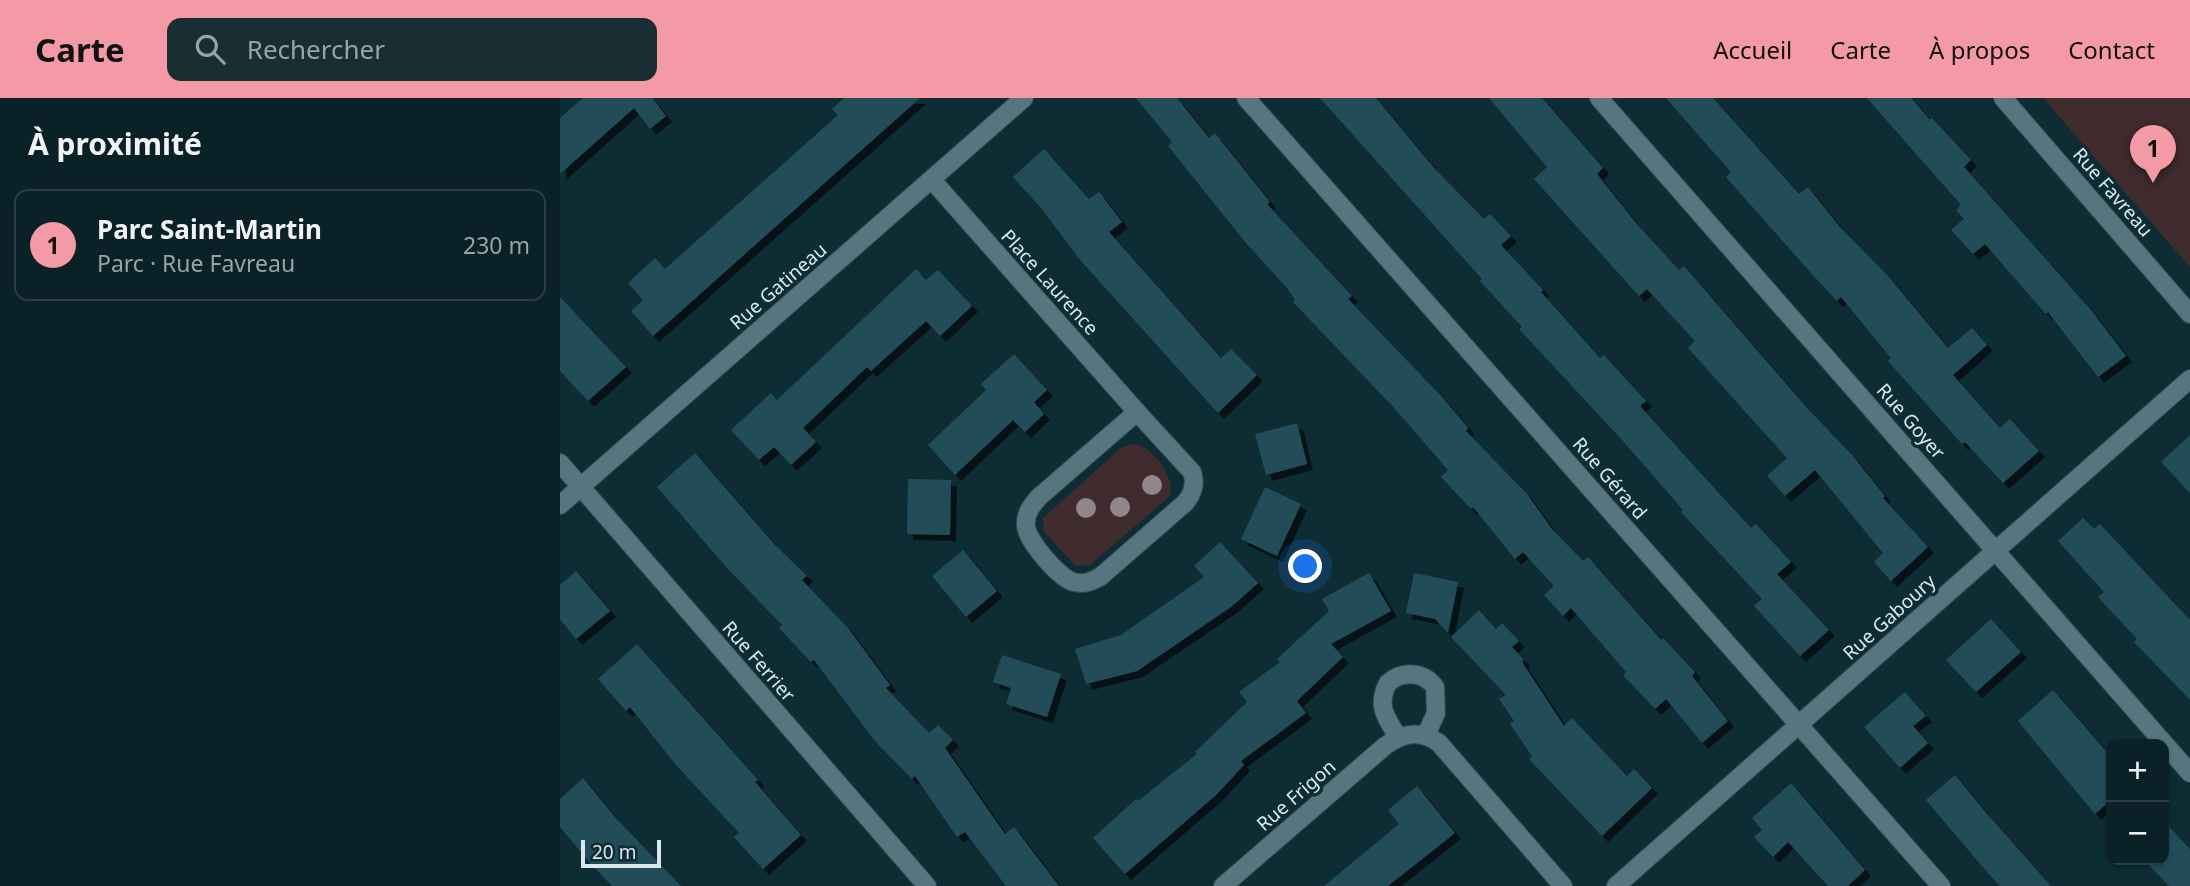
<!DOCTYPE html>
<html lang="fr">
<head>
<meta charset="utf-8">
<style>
	:root { --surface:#0a2127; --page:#182e33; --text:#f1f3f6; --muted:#99a3a7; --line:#2a3e44; --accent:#f49aa6 }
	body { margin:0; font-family:"Noto Sans",sans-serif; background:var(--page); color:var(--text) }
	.controls { position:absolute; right:21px; bottom:21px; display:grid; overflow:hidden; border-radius:14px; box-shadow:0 2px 5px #0004 }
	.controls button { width:63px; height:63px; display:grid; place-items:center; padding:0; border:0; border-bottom:2px solid var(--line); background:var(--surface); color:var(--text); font:35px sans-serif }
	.scale { position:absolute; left:21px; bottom:18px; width:80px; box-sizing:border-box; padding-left:7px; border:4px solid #d8e8ed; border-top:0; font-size:19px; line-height:24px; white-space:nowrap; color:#d8e8ed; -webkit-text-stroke:5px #0e2c34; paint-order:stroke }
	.you { position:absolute; left:746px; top:469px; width:24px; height:24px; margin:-18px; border:5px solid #fff; border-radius:50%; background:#1a73e8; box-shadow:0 0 0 10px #1a73e833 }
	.badge { display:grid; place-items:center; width:46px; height:46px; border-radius:50%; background:var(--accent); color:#111; font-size:23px; font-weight:700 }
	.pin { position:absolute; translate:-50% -58px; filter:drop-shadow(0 2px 4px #0008) }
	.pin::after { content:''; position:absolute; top:37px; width:24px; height:21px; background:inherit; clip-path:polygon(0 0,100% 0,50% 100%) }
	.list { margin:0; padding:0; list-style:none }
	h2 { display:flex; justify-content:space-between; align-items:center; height:91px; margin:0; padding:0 28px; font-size:30px }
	h2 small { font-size:23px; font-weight:400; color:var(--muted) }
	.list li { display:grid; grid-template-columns:46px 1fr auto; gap:21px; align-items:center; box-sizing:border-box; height:112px; margin:0 14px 14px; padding:0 14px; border:2px solid var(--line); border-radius:14px }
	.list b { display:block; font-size:26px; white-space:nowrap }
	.list p { margin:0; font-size:23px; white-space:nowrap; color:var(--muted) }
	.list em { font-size:23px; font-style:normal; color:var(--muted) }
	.icon { flex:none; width:38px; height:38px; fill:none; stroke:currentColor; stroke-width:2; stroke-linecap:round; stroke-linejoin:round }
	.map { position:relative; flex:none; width:1630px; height:788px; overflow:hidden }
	header { display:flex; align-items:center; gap:42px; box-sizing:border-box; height:98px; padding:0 35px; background:var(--accent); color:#111 }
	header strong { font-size:33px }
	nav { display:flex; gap:38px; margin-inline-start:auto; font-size:24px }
	.search { width:490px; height:63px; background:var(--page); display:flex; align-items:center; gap:18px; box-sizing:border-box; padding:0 24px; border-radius:14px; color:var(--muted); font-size:26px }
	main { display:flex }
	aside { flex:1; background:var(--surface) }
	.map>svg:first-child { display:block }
	.green { fill:#402c2f }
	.building { fill:#244e58; filter:url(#shadow) }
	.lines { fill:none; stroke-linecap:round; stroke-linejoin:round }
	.minor-casing { stroke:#34474c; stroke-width:20 }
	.minor { stroke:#56757e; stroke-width:18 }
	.tree { fill:#90868c }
	.labels { text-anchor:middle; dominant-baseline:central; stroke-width:7; stroke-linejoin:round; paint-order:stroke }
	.street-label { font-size:19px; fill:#d8e8ed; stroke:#0e2c34 }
</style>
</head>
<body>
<header>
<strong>Carte</strong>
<div class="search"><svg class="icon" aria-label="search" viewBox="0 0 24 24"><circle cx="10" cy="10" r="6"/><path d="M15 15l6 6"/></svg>Rechercher</div>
<nav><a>Accueil</a><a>Carte</a><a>À propos</a><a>Contact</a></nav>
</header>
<main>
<aside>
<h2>À proximité<small></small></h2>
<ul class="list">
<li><span class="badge">1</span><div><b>Parc Saint-Martin</b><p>Parc · Rue Favreau</p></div><em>230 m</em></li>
</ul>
</aside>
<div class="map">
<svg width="1630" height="788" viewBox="0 0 1630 788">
	<defs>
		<filter id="shadow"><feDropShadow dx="6" dy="6" stdDeviation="0" flood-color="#0009"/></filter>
	</defs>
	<rect width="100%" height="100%" fill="#0e2c34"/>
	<!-- green -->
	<g class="green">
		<polygon points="1483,0 1630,0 1630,169"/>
		<path d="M572,346C591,346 618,381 609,399L530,467L516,468L484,434L483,420L561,350Z"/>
	</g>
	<!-- building -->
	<g class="building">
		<polygon points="23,0 92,0 106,18 90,31 74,10 0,76 0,20"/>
		<polygon points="284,0 360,0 93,238 71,213 83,202 68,185 95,160 105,171 278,17 272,11"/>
		<polygon points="576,0 617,0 649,40 655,35 710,104 707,106 792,198 788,201 882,299 908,330 906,333 967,396 992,431 1023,463 1028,459 1101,542 1103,540 1135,574 1132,578 1168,623 1142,645 1106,601 1095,611 1063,577 1066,574 1011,510 1003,518 984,497 994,488 963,454 955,461 913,409 911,411 881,379 888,372 837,313 733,204 735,202 727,190 686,145 608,48 612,44"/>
		<polygon points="760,0 816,0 874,70 924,121 930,116 951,138 941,147 983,192 981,194 1040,260 1044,257 1086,303 1080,308 1136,370 1191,430 1196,426 1231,464 1217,476 1269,532 1240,558 1194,508 1202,501 1121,414 1123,412 1063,343 959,231 962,229 920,183 922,181"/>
		<polygon points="929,0 982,0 1043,70 1037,76 1076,125 1119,172 1124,168 1247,310 1292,357 1325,398 1323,400 1368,449 1331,483 1314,464 1323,455 1255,372 1225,398 1207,378 1227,360 1128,250 1135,243 1087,191 1079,198 974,81 987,69"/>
		<polygon points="1106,0 1153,0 1239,96 1248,89 1279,128 1328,178 1388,250 1412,230 1427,247 1393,277 1440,330 1450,321 1479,353 1443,385 1405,344 1402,346 1328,263 1331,260 1281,199 1277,203 1250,174 1166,79 1171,74"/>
		<polygon points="1307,0 1351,0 1370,22 1372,20 1411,62 1404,69 1531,212 1566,258 1538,279 1488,214 1486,216 1425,146 1413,156 1391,132 1404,121 1396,112 1401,107"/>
		<polygon points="484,51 529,101 539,94 562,124 549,134 661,260 671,251 697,277 658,315 521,163 481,110 453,79"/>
		<polygon points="356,171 366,182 378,172 412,208 380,238 366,223 311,273 307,269 243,330 256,344 231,367 214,349 199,362 171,332 211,295 217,302"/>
		<polygon points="0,199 66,269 28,303 0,273"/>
		<polygon points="454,256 487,292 474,304 484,316 465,334 453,322 395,377 368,347 426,292 421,286"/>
		<polygon points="737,325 747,366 706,377 695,336"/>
		<polygon points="1630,337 1630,395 1601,364"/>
		<polygon points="135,355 214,446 247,478 242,482 288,530 330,587 326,590 369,635 378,627 393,642 385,650 445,736 454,729 499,788 446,788 405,734 397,739 355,678 352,681 314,642 254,562 251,564 219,530 222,527 168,471 97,389"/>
		<polygon points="348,381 391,382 390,437 347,436"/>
		<polygon points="705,389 741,406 717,458 681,441"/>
		<polygon points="1523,420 1534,431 1540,426 1630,522 1630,602 1574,544 1577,541 1538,499 1544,494 1498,443"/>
		<polygon points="660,444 698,485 671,509 577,573 526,586 515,551 561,537 644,479 634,468"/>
		<polygon points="403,452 437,493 406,519 372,478"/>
		<polygon points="16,473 50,513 16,541 0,521 0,487"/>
		<polygon points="809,475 831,513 771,546 783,559 737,603 746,615 681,663 684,667 656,697 565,776 533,740 576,701 578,703 637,656 635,654 687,604 679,594 720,564 717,561 769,513 762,501"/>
		<polygon points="854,475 898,484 888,535 875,521 846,515"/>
		<polygon points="919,512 936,531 942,525 959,543 952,549 964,562 962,564 1004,628 1012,620 1067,678 1074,671 1092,690 1042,738 969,661 972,658 950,626 954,623 939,601 946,597 891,539"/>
		<polygon points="1431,521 1461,554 1416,594 1386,562"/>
		<polygon points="77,546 198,682 195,684 241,737 203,771 174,739 179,735 116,667 70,609 66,613 38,581"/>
		<polygon points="442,557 501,576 487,619 446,606 451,590 433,584"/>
		<polygon points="1493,592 1551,659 1551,702 1535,716 1458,623"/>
		<polygon points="1345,594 1366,618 1353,628 1368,645 1340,670 1304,629"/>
		<polygon points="1395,677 1428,717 1491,788 1440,788 1421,767 1366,702"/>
		<polygon points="23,680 54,718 121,788 52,788 31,766 0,729 0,701"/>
		<polygon points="1231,685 1305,772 1288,788 1268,788 1228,744 1213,759 1194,739 1202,732 1192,720"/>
		<polygon points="857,688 895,735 828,788 764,788 839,726 828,712"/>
		<polygon points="1604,723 1630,751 1630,788 1609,788 1584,762 1604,762"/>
	</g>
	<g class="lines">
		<defs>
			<g id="minor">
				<polyline points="686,0 1381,788"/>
				<polyline points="1039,0 1630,675"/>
				<polyline points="1443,0 1630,216"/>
				<polyline points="372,82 577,314"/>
				<path d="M577,314L632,374C636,385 633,396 625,405L540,479C532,483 524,487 514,484C500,481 467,443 466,428C465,416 471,408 479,399Z"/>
				<polyline points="0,365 367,788"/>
				<polyline points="0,407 464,0"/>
				<path d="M838,639C826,620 816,607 828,585C843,572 864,574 875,589L876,615L866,637"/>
				<path d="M663,788L825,648C843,635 860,631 879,645L1003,788"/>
				<polyline points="1056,788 1630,281"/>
			</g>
		</defs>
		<!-- minor casing -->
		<use href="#minor" class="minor-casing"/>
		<!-- minor -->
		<use href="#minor" class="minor"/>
	</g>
	<!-- trees -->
	<g class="tree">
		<circle cx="592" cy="387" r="10"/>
		<circle cx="560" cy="409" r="10"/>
		<circle cx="526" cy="410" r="10"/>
	</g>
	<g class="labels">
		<!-- street labels -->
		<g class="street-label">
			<text transform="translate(1553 94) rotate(49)">Rue Favreau</text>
			<text transform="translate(490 184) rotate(48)">Place Laurence</text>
			<text transform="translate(218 188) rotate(-41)">Rue Gatineau</text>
			<text transform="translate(1351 323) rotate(49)">Rue Goyer</text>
			<text transform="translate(1050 380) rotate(49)">Rue Gérard</text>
			<text transform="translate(1329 519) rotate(-42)">Rue Gaboury</text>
			<text transform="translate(199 563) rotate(49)">Rue Ferrier</text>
			<text transform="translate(736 697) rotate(-41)">Rue Frigon</text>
		</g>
	</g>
</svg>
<div class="controls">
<button>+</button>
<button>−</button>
</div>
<div class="scale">20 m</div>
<div class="you"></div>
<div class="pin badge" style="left:1593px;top:85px">1</div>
</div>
</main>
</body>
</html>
